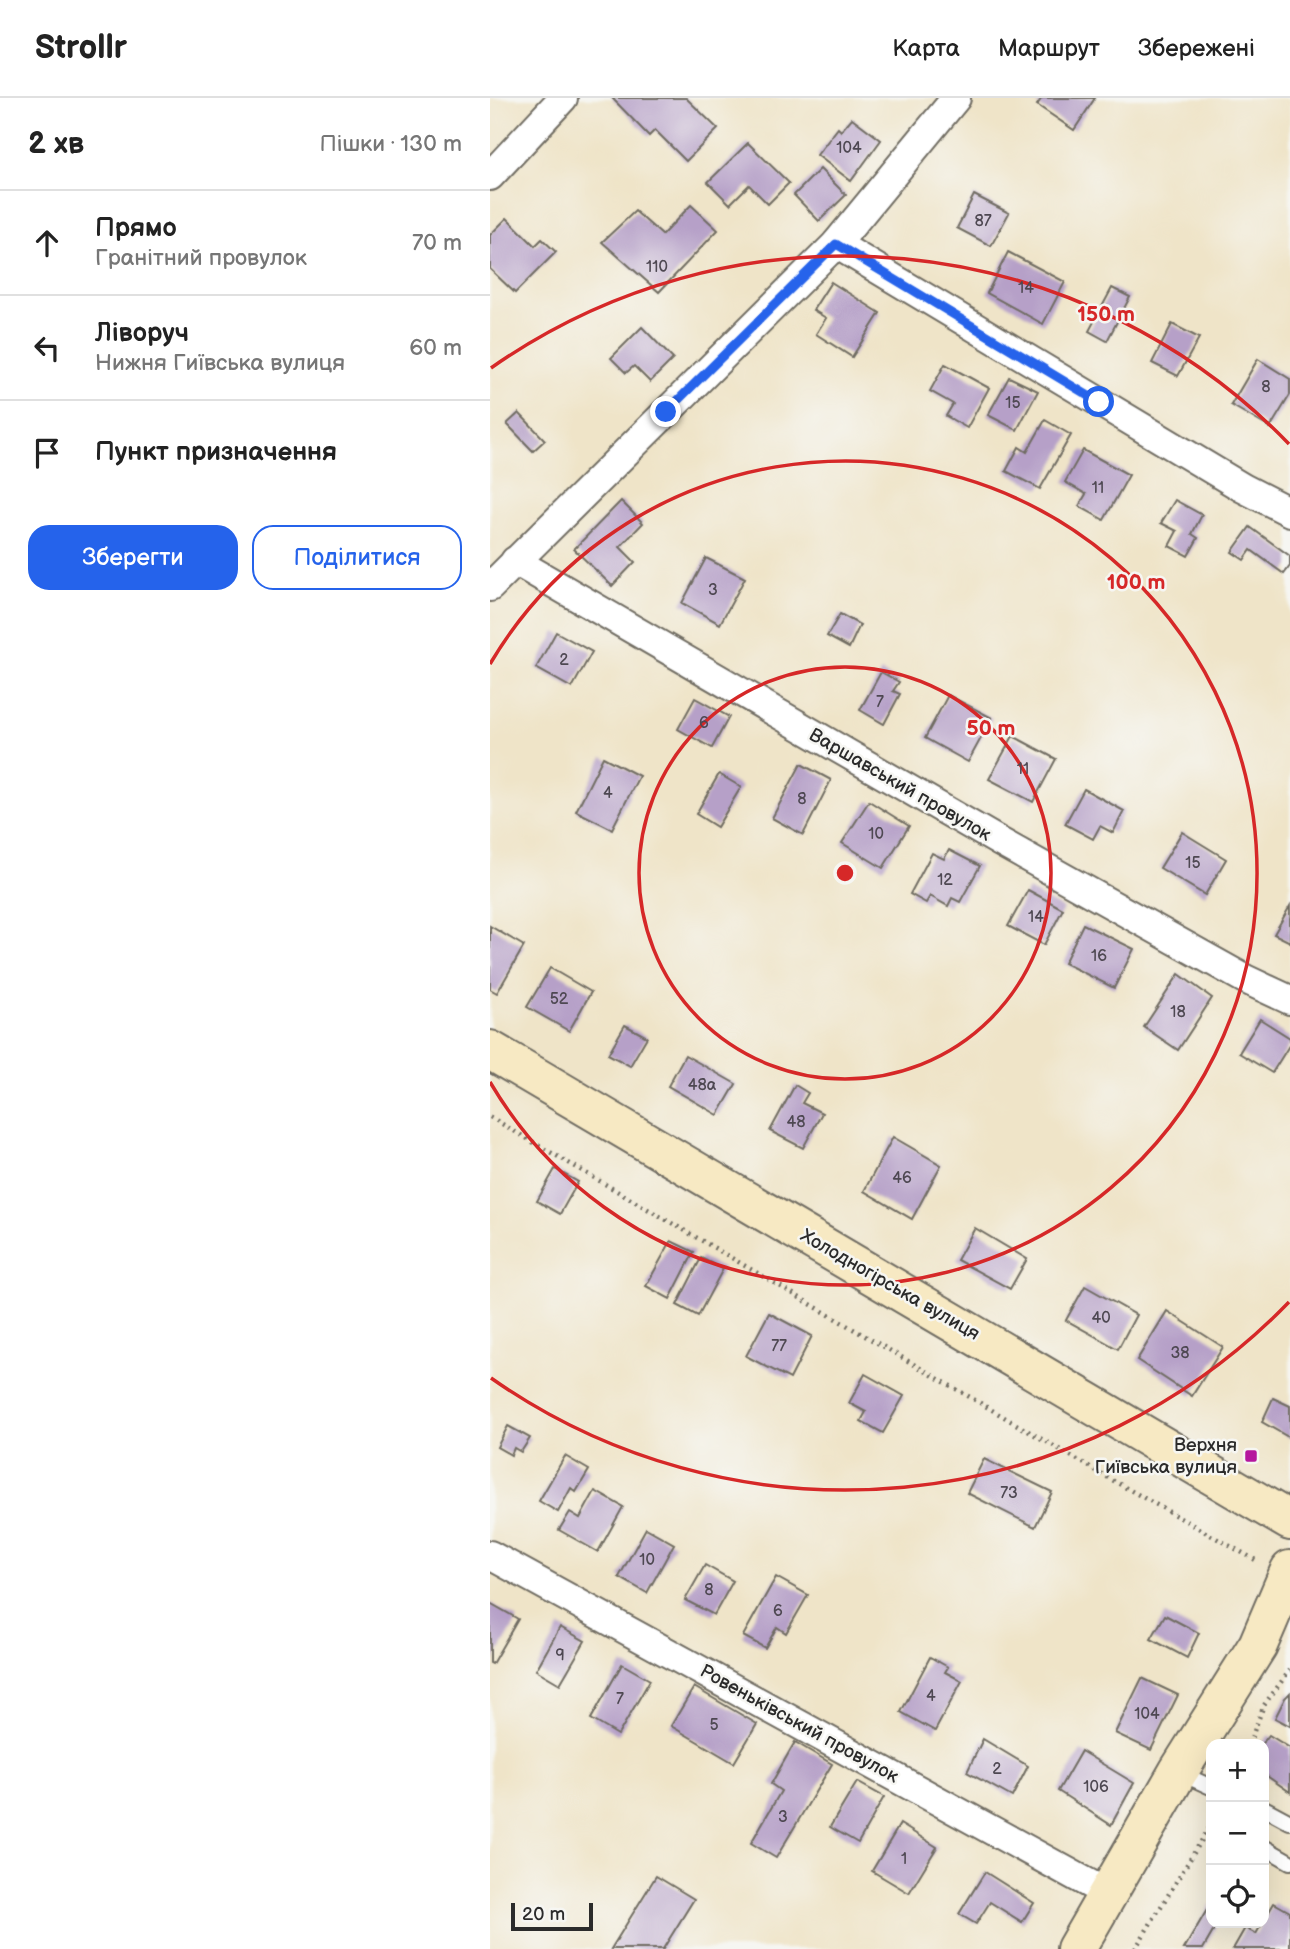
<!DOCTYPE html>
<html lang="uk">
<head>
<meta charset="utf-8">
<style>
	:root { --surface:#fff; --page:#f6f6f6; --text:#222; --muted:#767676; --line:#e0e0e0; --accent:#2563eb }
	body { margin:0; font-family:"Balsamiq Sans",sans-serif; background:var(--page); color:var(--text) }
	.controls { position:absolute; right:21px; bottom:21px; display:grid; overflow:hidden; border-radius:14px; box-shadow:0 7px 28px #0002 }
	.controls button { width:63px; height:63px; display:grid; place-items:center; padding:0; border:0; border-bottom:2px solid var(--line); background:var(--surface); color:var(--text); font:35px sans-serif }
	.scale { position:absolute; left:21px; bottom:18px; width:82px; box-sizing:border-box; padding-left:7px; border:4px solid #2b2b2b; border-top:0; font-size:19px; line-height:24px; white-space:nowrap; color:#2b2b2b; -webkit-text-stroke:5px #f6f6f2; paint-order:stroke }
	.stop { position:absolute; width:21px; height:21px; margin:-16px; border:5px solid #2563eb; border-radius:50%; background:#fff }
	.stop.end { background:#2563eb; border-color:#fff; box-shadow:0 2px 7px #0008 }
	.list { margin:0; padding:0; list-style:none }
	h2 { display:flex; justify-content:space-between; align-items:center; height:91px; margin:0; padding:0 28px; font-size:30px }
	h2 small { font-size:23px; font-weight:400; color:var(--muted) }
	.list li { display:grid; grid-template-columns:46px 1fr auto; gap:21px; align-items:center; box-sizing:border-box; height:105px; padding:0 28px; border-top:2px solid var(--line) }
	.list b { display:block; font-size:26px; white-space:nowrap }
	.list p { margin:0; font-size:23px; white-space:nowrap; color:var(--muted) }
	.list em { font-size:23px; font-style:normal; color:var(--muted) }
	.actions { display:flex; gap:14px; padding:21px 28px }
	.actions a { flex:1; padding:16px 0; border:2px solid var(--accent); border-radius:21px; text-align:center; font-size:24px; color:var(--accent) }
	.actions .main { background:var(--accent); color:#fff }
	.icon { flex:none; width:38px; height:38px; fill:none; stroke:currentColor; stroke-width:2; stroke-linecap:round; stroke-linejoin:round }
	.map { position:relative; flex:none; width:800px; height:1851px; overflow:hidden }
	header { display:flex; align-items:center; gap:42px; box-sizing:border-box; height:98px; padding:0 35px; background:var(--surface); border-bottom:2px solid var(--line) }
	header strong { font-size:33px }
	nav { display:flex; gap:38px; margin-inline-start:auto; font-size:24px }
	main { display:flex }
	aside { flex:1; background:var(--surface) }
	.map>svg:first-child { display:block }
	.building { fill:#b6a0c8 }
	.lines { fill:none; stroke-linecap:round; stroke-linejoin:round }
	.lane-casing { stroke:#706c62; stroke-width:18 }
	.street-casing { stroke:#706c62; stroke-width:32 }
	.secondary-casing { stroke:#706c62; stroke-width:42 }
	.path { stroke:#706c62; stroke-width:4.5; stroke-dasharray:2 5; stroke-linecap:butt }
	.lane { stroke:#fff; stroke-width:14 }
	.street { stroke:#fff; stroke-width:28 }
	.secondary { stroke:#f7e9c3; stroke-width:38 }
	.route { stroke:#2563eb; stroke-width:9 }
	.ring { fill:none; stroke:#d62828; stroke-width:3.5 }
	.poi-dot { fill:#b5179e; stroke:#f6f6f2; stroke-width:2.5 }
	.labels { text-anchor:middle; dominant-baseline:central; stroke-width:5; stroke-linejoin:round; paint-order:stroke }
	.number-label { font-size:16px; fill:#4e4852 }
	.street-label { font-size:19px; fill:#2b2b2b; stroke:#f6f6f2 }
	.poi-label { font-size:19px; fill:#2b2b2b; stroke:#f6f6f2; text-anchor:end }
	.centre { fill:#d62828; stroke:#f6f6f2; stroke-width:3.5 }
	.ring-label { font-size:21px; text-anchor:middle; font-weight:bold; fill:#d62828; stroke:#f6f6f2; stroke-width:5; stroke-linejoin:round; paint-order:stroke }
</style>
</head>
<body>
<header>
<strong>Strollr</strong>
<nav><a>Карта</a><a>Маршрут</a><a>Збережені</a></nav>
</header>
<main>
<aside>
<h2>2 хв<small>Пішки · 130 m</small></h2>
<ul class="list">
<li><svg class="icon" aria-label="ahead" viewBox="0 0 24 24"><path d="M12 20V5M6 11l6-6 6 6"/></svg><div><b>Прямо</b><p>Гранітний провулок</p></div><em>70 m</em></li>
<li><svg class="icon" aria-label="left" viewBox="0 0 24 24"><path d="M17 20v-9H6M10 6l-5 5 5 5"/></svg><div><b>Ліворуч</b><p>Нижня Гиївська вулиця</p></div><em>60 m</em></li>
<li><svg class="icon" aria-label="arrive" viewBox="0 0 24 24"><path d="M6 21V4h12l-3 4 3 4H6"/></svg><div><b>Пункт призначення</b></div></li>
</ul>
<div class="actions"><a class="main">Зберегти</a><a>Поділитися</a></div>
</aside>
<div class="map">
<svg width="800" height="1851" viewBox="0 0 800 1851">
	<rect width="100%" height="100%" fill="#f6f6f2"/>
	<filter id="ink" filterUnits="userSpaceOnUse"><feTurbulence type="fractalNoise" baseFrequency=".0143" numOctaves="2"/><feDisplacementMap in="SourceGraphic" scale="14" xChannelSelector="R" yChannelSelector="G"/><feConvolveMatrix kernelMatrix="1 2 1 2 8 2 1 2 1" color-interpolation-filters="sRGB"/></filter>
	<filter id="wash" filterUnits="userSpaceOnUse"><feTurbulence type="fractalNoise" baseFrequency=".00686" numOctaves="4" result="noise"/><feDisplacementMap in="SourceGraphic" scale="28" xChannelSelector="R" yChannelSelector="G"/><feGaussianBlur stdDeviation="1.57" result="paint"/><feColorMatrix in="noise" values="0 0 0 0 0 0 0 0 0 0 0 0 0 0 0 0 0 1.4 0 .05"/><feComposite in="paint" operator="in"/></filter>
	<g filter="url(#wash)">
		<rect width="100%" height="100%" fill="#efe4c8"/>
		<g id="blocks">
			<!-- building -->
			<g class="building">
				<polygon points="122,0 196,0 228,31 196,63 165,32 159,38"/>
				<polygon points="552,0 605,0 584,32 547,7"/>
				<polygon points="362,20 391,42 361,83 327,57 348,30 351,33"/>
				<polygon points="258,45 299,85 278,106 259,87 240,106 218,84"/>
				<polygon points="330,71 356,97 329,123 304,97"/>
				<polygon points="484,97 519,115 501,148 467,130"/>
				<polygon points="201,107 228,132 169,194 112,144 145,113 172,137"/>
				<polygon points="17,120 45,148 52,141 66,154 25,195 0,171 0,137"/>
				<polygon points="518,154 575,184 553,226 497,195"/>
				<polygon points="341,184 390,215 362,259 326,236 336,220 323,212"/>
				<polygon points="622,190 640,199 617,243 599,233"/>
				<polygon points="682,226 709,240 688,278 662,265"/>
				<polygon points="152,229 183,261 160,284 144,268 136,275 121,260"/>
				<polygon points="768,261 800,281 800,297 780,330 741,307"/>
				<polygon points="455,266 499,290 477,330 456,318 463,306 440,293"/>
				<polygon points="519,279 548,293 527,332 498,317"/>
				<polygon points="29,315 55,342 43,353 17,326"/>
				<polygon points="555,322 581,337 550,391 516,373 529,349 537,354"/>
				<polygon points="593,352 639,377 614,422 589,408 596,396 575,384"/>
				<polygon points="685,402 712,417 702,436 708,440 698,458 679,448 687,433 671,425"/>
				<polygon points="131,403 153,425 130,449 145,464 122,488 84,451"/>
				<polygon points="760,429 800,458 800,468 794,476 761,452 754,462 742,454"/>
				<polygon points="216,460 255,480 230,526 192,505"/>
				<polygon points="350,516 370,527 359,550 337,538"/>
				<polygon points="66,534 102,554 82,590 46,570"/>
				<polygon points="391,574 409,584 403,593 410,596 394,626 370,612"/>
				<polygon points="458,597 502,620 478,664 435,640"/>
				<polygon points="205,600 239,619 222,650 188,631"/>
				<polygon points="523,638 566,661 543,704 499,681"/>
				<polygon points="113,659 149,678 122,731 86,713"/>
				<polygon points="311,666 341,682 313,737 282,720"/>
				<polygon points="229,676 251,689 227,729 206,716"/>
				<polygon points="594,691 634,713 623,735 610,728 603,741 575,726"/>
				<polygon points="379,703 419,728 393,770 352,745"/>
				<polygon points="692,734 736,761 715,797 670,770"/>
				<polygon points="459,752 490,768 470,804 462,800 458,808 440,798 436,805 420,796 442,755 454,761"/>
				<polygon points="538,792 573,811 554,847 518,828"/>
				<polygon points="800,808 800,844 784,836"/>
				<polygon points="593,826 644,851 624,890 574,865"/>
				<polygon points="0,828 34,848 7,895 0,891"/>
				<polygon points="60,870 101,894 79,933 37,909"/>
				<polygon points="689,876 722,900 688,952 654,929"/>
				<polygon points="770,921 800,940 800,946 782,975 749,955"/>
				<polygon points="135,927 157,939 140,968 118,956"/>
				<polygon points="195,957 246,986 228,1017 178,988"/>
				<polygon points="305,987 318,995 312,1005 332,1015 313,1050 280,1033"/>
				<polygon points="403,1039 451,1067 422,1121 374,1093"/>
				<polygon points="65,1071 88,1084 70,1116 47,1103"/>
				<polygon points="485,1130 537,1161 520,1191 467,1162"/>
				<polygon points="181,1143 204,1154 180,1201 156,1188"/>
				<polygon points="211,1160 233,1171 208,1218 187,1207"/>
				<polygon points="595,1188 646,1217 628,1251 576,1222"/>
				<polygon points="677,1213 733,1249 702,1298 647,1262"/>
				<polygon points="279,1215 322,1238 300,1281 256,1258"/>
				<polygon points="375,1276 414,1298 393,1335 371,1323 376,1314 359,1305"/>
				<polygon points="783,1300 800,1308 800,1340 772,1324"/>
				<polygon points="18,1328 40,1340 31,1354 24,1350 21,1357 7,1349"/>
				<polygon points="75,1358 99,1372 86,1394 81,1390 68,1414 49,1403"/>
				<polygon points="494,1361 562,1394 545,1429 477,1395"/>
				<polygon points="105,1393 133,1409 108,1454 69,1432 80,1414 90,1420"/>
				<polygon points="156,1430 184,1446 157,1495 129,1479"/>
				<polygon points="215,1467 243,1483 224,1517 195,1502"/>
				<polygon points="286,1479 318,1497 296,1535 287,1529 275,1550 253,1538"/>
				<polygon points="0,1505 28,1521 2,1566 0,1565"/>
				<polygon points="675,1517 709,1535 697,1560 661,1541"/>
				<polygon points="70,1529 95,1543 70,1586 46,1572"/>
				<polygon points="440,1559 458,1569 455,1574 472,1583 445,1633 411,1614"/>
				<polygon points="132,1566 160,1582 128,1637 101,1621"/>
				<polygon points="652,1580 688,1597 661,1652 625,1635"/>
				<polygon points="204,1589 267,1626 244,1665 181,1628"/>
				<polygon points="800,1595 800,1628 785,1620 795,1600"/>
				<polygon points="779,1637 800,1650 800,1694 774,1676 772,1646"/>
				<polygon points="493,1641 538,1668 522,1699 477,1674"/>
				<polygon points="305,1644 342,1666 286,1760 261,1745 291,1693 281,1686"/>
				<polygon points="591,1653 644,1685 621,1727 568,1693"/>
				<polygon points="367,1684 394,1699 368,1745 340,1729"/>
				<polygon points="410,1726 447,1749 419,1795 382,1773"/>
				<polygon points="495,1774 544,1805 532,1824 500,1804 486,1826 469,1816"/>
				<polygon points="166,1778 204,1801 173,1851 121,1851"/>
				<polygon points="721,1805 721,1825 728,1825 713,1851 694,1851"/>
				<polygon points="784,1805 800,1814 800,1851 743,1851 755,1830 766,1836"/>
			</g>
		</g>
	</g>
	<g filter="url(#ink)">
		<use href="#blocks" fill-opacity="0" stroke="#706c62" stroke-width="2"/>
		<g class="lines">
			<defs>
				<g id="lane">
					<polyline points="690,1675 721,1689"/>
					<polyline points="774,1710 800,1724"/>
					<polyline points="774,1749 800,1764"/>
				</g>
				<g id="street">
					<polyline points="0,78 73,0"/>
					<polyline points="346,146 753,390 800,414"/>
					<polyline points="25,463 510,744 755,881 800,902"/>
					<polyline points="0,489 346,146 466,0"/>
					<polyline points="0,1457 618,1796"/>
				</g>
				<g id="secondary">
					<polyline points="0,952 800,1423"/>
					<polyline points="586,1851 688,1674 768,1547 800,1472"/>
				</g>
			</defs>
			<!-- lane casing -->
			<use href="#lane" class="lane-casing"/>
			<!-- street casing -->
			<use href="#street" class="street-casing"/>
			<!-- secondary casing -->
			<use href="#secondary" class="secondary-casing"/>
			<!-- path -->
			<g class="path">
				<polyline points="0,1019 622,1382 769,1464"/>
				<polyline points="759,1646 774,1607 800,1572"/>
				<polyline points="645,1851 721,1727"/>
			</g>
			<!-- lane -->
			<use href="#lane" class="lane"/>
			<!-- street -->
			<use href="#street" class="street"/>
			<!-- secondary -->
			<use href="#secondary" class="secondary"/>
		</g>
	</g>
	<g class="lines" filter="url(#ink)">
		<!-- route -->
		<polyline class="route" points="176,314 346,146 609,304"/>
	</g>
	<!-- distance rings -->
	<g class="ring">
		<circle cx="355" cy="775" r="206"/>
		<path d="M0 566A412 412 0 1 1 0 984"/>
		<path d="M799 1204A617 617 0 0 1 1 1280M1 270A617 617 0 0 1 799 346"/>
	</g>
	<!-- markers -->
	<rect class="poi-dot" x="754" y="1351" width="14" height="14" rx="3.5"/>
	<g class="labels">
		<!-- number labels -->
		<g class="number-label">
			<text x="359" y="50">104</text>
			<text x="493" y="123">87</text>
			<text x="167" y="169">110</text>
			<text x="536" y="190">14</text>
			<text x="776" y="289">8</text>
			<text x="523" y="305">15</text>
			<text x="608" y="390">11</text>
			<text x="223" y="492">3</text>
			<text x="74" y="562">2</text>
			<text x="390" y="604">7</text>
			<text x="214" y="625">6</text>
			<text x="533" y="671">11</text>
			<text x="118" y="695">4</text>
			<text x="312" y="701">8</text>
			<text x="386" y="736">10</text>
			<text x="703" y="765">15</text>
			<text x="455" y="782">12</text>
			<text x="546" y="819">14</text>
			<text x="609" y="858">16</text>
			<text x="69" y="901">52</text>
			<text x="688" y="914">18</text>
			<text x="212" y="987">48а</text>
			<text x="306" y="1024">48</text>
			<text x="412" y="1080">46</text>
			<text x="611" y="1220">40</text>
			<text x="289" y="1248">77</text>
			<text x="690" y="1255">38</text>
			<text x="519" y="1395">73</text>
			<text x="157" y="1462">10</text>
			<text x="219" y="1492">8</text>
			<text x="288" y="1513">6</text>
			<text x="70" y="1557">9</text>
			<text x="441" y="1598">4</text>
			<text x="130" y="1601">7</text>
			<text x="657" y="1616">104</text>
			<text x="224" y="1627">5</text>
			<text x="507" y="1671">2</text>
			<text x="606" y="1689">106</text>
			<text x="293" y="1719">3</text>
			<text x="414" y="1761">1</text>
		</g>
		<!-- street labels -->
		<g class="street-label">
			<text transform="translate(410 687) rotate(30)">Варшавський провулок</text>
			<text transform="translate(400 1187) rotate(30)">Холодногірська вулиця</text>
			<text transform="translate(309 1626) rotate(29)">Ровеньківський провулок</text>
		</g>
		<!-- poi labels -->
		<g class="poi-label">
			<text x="747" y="1347">Верхня<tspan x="747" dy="22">Гиївська вулиця</tspan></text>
		</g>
	</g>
	<circle cx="355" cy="775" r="10" class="centre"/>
	<g class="ring-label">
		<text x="616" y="223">150 m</text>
		<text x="646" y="491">100 m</text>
		<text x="501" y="637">50 m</text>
	</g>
</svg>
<div class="controls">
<button>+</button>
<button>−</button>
<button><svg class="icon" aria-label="locate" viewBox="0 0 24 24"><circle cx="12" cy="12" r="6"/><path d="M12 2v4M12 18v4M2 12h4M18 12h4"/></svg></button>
</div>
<div class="scale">20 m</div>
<div class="stop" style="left:609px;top:304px"></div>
<div class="stop end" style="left:176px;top:314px"></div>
</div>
</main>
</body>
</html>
